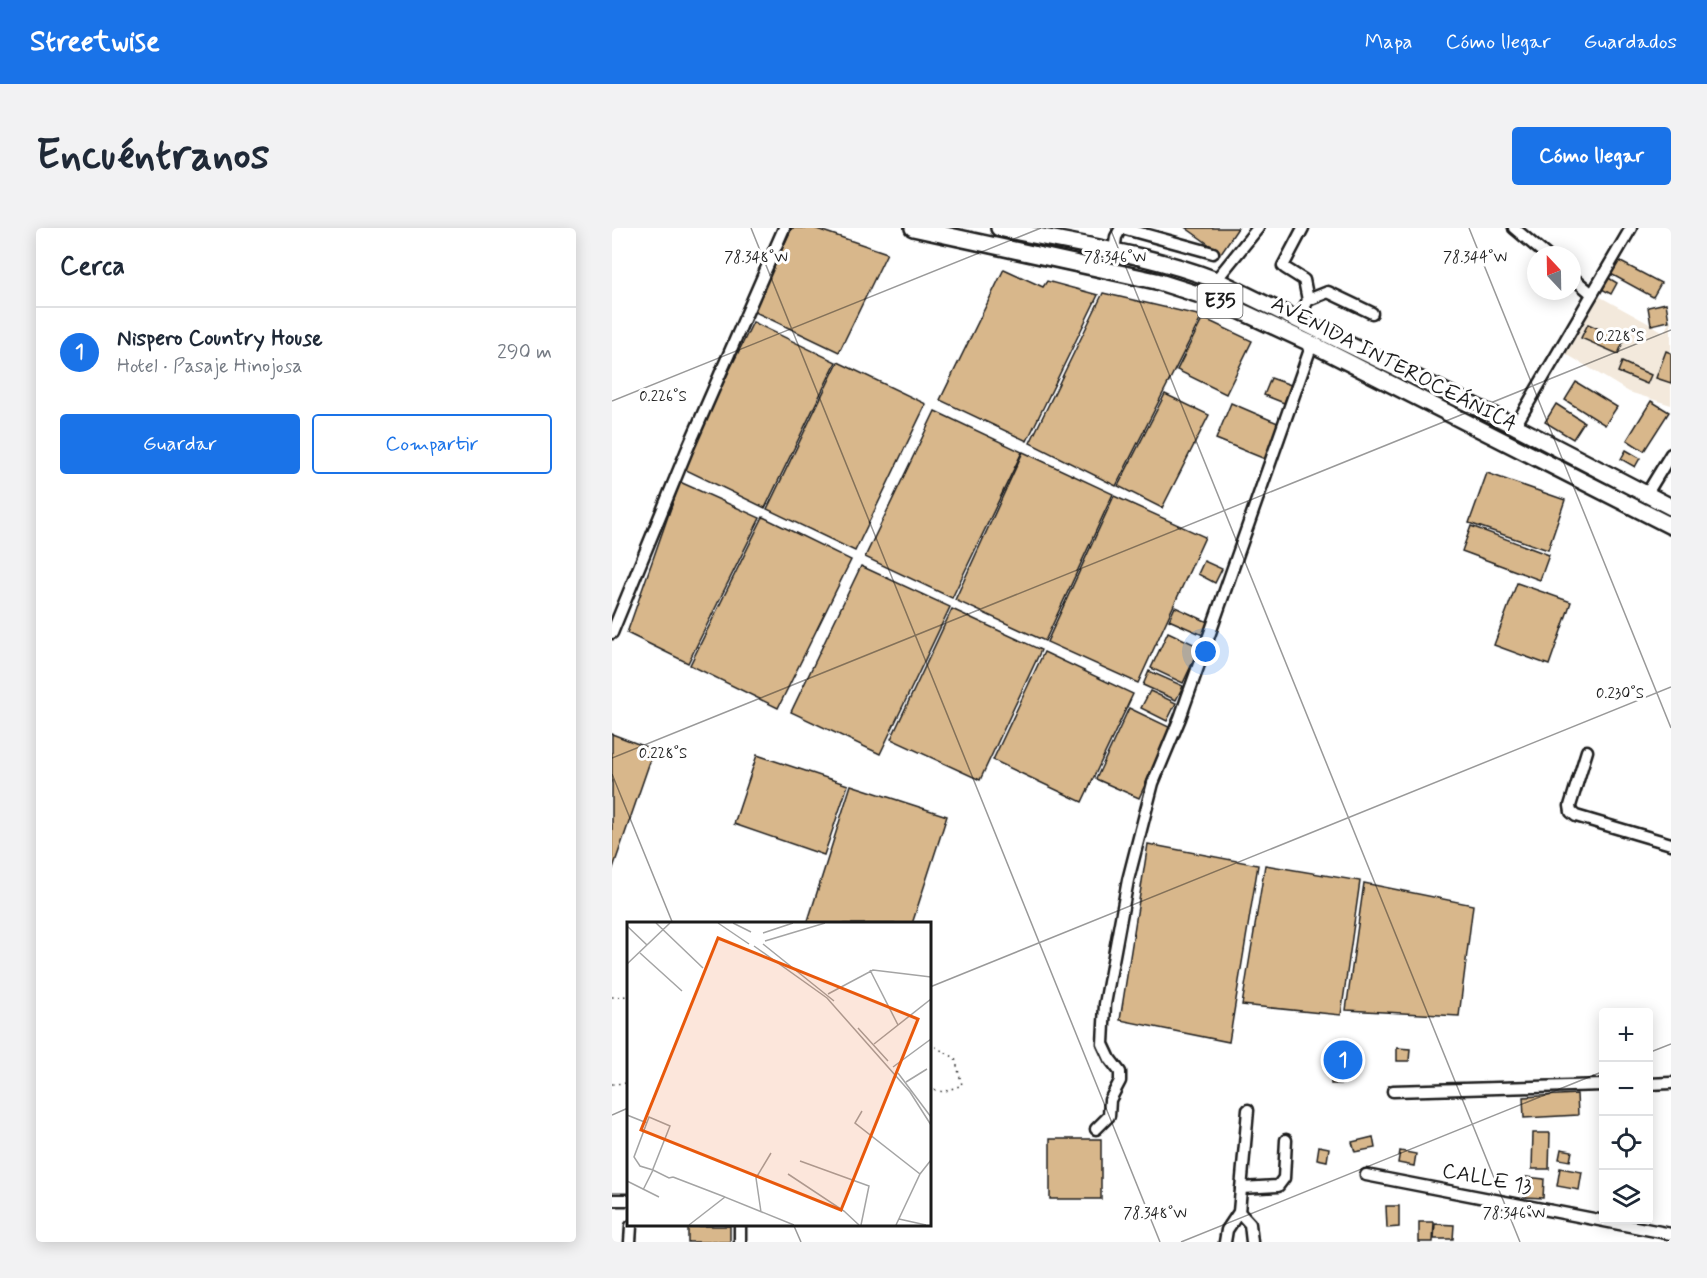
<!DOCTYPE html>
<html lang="es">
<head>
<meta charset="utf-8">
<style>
	:root { --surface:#fff; --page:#f2f2f3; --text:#1f2937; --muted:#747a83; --line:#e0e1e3; --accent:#1a73e8 }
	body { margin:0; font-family:Mynerve,sans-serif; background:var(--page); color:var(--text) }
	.controls { position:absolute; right:18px; bottom:18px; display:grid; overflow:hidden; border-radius:6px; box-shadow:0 3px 15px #0003 }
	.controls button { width:54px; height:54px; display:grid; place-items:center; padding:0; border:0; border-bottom:2px solid var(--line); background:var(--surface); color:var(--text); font:30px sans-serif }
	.compass { position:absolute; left:915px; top:18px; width:54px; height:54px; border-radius:50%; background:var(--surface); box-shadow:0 3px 15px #0003; rotate:338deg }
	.you { position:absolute; left:594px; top:424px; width:21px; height:21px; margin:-15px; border:4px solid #fff; border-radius:50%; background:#1a73e8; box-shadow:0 0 0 9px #1a73e833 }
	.badge { display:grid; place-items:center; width:39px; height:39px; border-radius:50%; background:var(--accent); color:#fff; font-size:20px; font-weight:700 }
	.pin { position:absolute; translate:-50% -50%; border:3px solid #fff; box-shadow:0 2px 6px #0006 }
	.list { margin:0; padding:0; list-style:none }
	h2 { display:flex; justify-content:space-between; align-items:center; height:78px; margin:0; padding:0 24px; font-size:26px }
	h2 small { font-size:20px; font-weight:400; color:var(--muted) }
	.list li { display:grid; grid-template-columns:39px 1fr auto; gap:18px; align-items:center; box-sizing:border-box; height:90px; padding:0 24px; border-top:2px solid var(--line) }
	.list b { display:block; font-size:22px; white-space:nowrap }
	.list p { margin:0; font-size:20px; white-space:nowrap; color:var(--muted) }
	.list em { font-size:20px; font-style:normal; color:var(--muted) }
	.actions { display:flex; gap:12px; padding:18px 24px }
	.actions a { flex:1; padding:14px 0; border:2px solid var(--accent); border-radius:6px; text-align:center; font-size:21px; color:var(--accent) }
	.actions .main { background:var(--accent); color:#fff }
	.icon { flex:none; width:33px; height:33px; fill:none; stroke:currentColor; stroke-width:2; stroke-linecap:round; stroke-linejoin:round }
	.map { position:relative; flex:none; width:1059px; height:1014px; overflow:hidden; border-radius:6px }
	header { display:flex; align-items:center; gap:36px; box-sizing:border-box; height:84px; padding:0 30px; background:var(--accent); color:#fff }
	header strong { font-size:28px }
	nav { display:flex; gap:33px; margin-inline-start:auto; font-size:21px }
	.intro { display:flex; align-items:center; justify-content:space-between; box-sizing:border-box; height:144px; padding:0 36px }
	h1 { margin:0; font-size:42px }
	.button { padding:15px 27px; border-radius:6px; background:var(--accent); color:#fff; font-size:21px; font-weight:700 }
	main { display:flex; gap:36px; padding:0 36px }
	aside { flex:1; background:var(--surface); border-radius:6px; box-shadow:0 3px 15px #0003 }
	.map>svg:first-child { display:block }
	.built { fill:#f3e9dc }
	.building { fill:#d8b78b; stroke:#1c1c1c; stroke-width:1.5 }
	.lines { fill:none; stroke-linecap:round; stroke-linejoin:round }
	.minor-casing { stroke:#1c1c1c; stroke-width:15 }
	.highway-casing { stroke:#1c1c1c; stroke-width:20 }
	.path { stroke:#1c1c1c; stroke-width:1.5; stroke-dasharray:1.5 4.5; stroke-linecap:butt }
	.minor { stroke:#fff; stroke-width:10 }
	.highway { stroke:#fff; stroke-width:15 }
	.ticks { fill:none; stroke:#1c1c1c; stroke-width:1.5; stroke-opacity:0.45 }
	.labels { text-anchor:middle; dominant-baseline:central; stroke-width:6; stroke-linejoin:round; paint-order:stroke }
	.shield { fill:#fff; stroke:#606060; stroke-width:1.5 }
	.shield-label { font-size:20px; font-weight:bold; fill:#1c1c1c }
	.street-label { font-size:21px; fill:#1c1c1c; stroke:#fff }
	.inset-road { fill:none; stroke:#a4a4a4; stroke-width:1.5 }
	.view { fill:#e8590c; fill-opacity:0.15; stroke:#e8590c; stroke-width:3 }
	.inset-edge { fill:none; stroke:#1c1c1c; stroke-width:3 }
	.ticks-label { font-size:15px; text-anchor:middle; fill:#1c1c1c; stroke:#fff; stroke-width:6; stroke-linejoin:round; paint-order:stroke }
</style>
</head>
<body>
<header>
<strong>Streetwise</strong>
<nav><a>Mapa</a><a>Cómo llegar</a><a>Guardados</a></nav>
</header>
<div class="intro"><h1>Encuéntranos</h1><a class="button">Cómo llegar</a></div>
<main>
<aside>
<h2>Cerca<small></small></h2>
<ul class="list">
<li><span class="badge">1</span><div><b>Nispero Country House</b><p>Hotel · Pasaje Hinojosa</p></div><em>290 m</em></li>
</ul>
<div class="actions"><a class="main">Guardar</a><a>Compartir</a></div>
</aside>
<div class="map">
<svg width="1059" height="1014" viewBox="0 0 1059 1014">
	<rect width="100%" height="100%" fill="#fff"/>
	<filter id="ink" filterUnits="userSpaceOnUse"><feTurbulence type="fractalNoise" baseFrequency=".0167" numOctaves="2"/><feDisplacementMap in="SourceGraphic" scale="12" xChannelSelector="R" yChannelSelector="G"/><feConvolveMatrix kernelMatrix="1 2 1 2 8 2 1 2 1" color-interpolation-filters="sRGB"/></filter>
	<g filter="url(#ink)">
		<!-- built -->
		<polygon class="built" points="983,66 1052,104 1059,91 1059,177 1017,164 951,124"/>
		<!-- building -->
		<g class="building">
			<polygon points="180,0 202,0 275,25 227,124 141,83"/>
			<polygon points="574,0 626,0 609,25"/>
			<polygon points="1005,32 1049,55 1041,69 997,45"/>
			<polygon points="392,41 431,59 435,53 486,67 415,213 328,172"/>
			<polygon points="995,49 1005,55 999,66 988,60"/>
			<polygon points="491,65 590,88 504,258 418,215"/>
			<polygon points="1054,75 1057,93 1039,97 1036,79"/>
			<polygon points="591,90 640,113 614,166 565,142"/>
			<polygon points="141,94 224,134 153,280 70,240"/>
			<polygon points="976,96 1012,112 1006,126 969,110"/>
			<polygon points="1054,123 1059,125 1059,155 1044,150"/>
			<polygon points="226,134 314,176 243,323 155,281"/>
			<polygon points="1010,134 1039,147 1035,156 1006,144"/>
			<polygon points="659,150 679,157 672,175 652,167"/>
			<polygon points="964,154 1005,179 993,197 953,172"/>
			<polygon points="553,166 597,187 550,280 506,258"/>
			<polygon points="1039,173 1057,184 1032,223 1015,212"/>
			<polygon points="619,175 668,196 653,231 604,211"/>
			<polygon points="944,176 972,194 961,211 933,194"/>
			<polygon points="323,183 410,224 340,370 253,329"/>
			<polygon points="1014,222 1028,230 1023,239 1009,231"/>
			<polygon points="411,224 501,266 433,413 343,372"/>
			<polygon points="875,245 953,272 936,322 857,295"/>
			<polygon points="68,254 148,290 76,435 15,405"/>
			<polygon points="502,268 593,309 526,455 435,414"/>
			<polygon points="151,289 239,332 166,480 78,437"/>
			<polygon points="859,298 937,327 928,352 850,323"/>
			<polygon points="592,333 610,341 603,355 586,346"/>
			<polygon points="249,338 338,379 268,526 179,484"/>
			<polygon points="905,355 959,374 937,437 882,417"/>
			<polygon points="563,379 598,395 593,408 557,392"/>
			<polygon points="340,381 429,422 368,552 279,511"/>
			<polygon points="556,404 588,419 571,455 539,440"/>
			<polygon points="432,424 521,466 470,574 381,532"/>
			<polygon points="537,443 571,458 564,472 531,457"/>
			<polygon points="538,463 564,475 555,493 529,480"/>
			<polygon points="517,480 559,500 527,570 484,551"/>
			<polygon points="0,506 42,522 0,643"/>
			<polygon points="145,527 236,557 212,627 122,596"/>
			<polygon points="239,557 335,588 300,696 195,696"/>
			<polygon points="536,616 646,637 617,814 508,792"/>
			<polygon points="653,637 748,653 729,787 630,777"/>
			<polygon points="752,655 861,677 847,788 734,782"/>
			<polygon points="785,820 798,821 797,833 785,833"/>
			<rect x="719" y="825" width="12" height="31"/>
			<polygon points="965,866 966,887 912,890 911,869"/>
			<polygon points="921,905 938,905 937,941 920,941"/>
			<polygon points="761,909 763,920 743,924 740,914"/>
			<rect x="438" y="911" width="51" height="60"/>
			<polygon points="707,918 717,920 715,933 705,931"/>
			<polygon points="949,921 960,923 958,933 947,931"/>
			<polygon points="788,923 804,926 802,938 786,935"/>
			<polygon points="948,940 970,944 967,962 945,958"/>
			<polygon points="914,949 932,951 931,970 912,969"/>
			<polygon points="774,978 787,978 787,999 775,1000"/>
			<polygon points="807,994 822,994 821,1014 807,1014"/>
			<polygon points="823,996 842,997 841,1011 822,1011"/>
			<rect x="76" y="998" width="42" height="16"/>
		</g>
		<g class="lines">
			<defs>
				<g id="minor">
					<polyline points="510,0 601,25"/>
					<polyline points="902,0 934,27"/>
					<polyline points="502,23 504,9 509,0"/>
					<polyline points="960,49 980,66"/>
					<polyline points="604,52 646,0"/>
					<polyline points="696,72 716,64 760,85"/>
					<polyline points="686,92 696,72 692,52 673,40 671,38 691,0"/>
					<polyline points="903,198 1019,0"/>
					<polyline points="1034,267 1059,226"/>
					<polyline points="0,405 75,222 172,0"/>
					<polyline points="975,523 958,578 959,584 964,588 1059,616"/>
					<polyline points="1036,856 1059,855"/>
					<polyline points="781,863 992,857"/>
					<polyline points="484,901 497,888 498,872 508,853 508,844 498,831 491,816 493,776 516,652 541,555 568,490 700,116"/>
					<polyline points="754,947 1059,1006"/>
					<polyline points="629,960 666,958 672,950 674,912"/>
					<polyline points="0,972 16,972"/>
					<polyline points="627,984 638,996 640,1014"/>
					<polyline points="128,998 128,1014"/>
					<polyline points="18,1014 19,998"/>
					<polyline points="613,1014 615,1002 627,984 636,882"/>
				</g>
				<g id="highway">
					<polyline points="301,0 544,53 607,73 700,116 1059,298"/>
					<path d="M387,0C460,16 534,25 604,52L903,198L1059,279"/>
				</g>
			</defs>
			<!-- minor casing -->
			<use href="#minor" class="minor-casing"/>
			<!-- highway casing -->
			<use href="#highway" class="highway-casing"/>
			<!-- path -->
			<g class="path">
				<polyline points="0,769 16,768"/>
				<polyline points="318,816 343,830 350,857 331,864 318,860"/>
				<polyline points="0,856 16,855"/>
			</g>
			<!-- minor -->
			<use href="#minor" class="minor"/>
			<!-- highway -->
			<use href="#highway" class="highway"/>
		</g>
	</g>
	<!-- ticks -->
	<path class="ticks" d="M139,0L548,1014M498,0L908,1014M857,0L1059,500M0,173L429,0M0,530L1059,102M0,546L61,696M318,759L1059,459M1036,825L1059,816M0,887L16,880M182,998L189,1014M569,1014L992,843"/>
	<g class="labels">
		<!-- shield labels -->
		<rect class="shield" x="585.5" y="56" width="45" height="34" rx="4.5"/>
		<g class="shield-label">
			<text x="608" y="73">E35</text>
		</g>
		<!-- street labels -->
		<g class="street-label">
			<text transform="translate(782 136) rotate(27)">AVENIDA INTEROCEÁNICA</text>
			<text transform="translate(875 951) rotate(11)">CALLE 13</text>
		</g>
	</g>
	<!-- overview -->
	<g transform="translate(15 694)">
		<rect width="304" height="304" fill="#fff"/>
		<path class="inset-road" d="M29,1L76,46M91,1L122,22M106,1L124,10M0,4L20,23M136,11L166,1M138,19L198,1M136,22L207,79M127,24L200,76L283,170L304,203M13,31L55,69M0,42L43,1M243,48L271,103M201,72L246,48L304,55M231,106L261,139M247,122L304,77M266,145L304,117M271,151L304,195M279,160L300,147M235,189L228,201L293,252M0,193L20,201M173,239L242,264L234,303M161,252L217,289L232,303M46,255L98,275M0,259L32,275M16,268L26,248V247L43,204L22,195L7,235L13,244L26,248L42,256L46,255M134,290L129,256L144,231M272,297L299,303M62,303L98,275L167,303M269,303L293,252L304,238"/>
		<path class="view" d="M91,16L291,97L214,288L14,208Z"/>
		<rect width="304" height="304" class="inset-edge"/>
	</g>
	<g class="ticks-label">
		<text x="144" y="34">78.348°W</text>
		<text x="503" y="34">78.346°W</text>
		<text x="863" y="34">78.344°W</text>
		<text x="1008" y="113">0.228°S</text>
		<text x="51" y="173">0.226°S</text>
		<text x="1008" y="470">0.230°S</text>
		<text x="51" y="530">0.228°S</text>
		<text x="543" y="990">78.348°W</text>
		<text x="902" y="990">78.346°W</text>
	</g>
</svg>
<div class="controls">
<button>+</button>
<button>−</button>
<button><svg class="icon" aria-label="locate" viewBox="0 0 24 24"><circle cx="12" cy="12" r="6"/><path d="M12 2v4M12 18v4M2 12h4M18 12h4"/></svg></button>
<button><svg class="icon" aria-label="layers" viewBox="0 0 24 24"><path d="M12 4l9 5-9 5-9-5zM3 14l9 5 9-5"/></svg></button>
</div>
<svg class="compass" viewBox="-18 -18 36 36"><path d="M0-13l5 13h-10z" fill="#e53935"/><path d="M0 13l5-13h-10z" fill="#747a83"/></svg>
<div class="you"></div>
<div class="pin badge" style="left:731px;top:832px">1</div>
</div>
</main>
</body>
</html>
